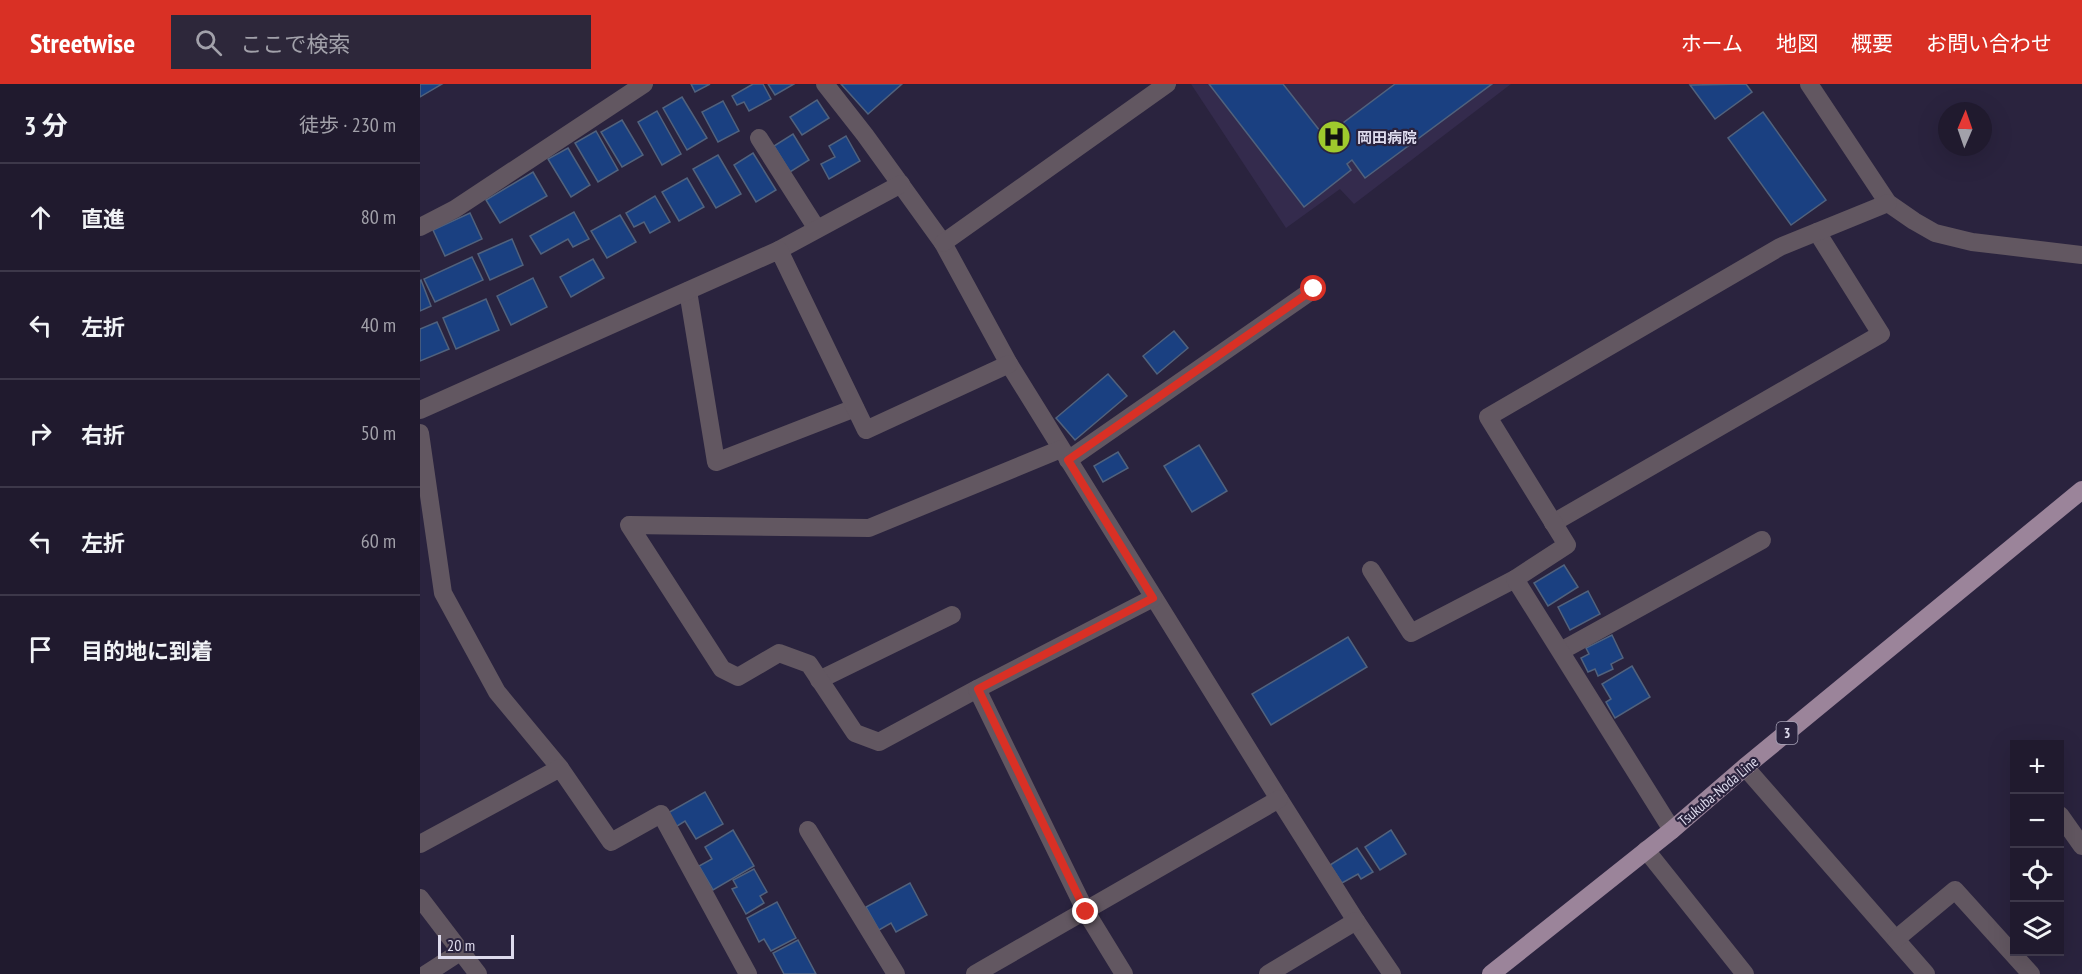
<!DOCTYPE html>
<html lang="ja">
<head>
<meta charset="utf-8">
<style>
	:root { --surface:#201a2e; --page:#2d273a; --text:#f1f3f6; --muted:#a2a1aa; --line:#3d384a; --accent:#d93025 }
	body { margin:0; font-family:"PT Sans Narrow","Noto Sans JP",sans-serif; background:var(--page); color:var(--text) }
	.controls { position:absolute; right:18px; bottom:18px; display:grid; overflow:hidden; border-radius:0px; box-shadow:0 6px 24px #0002 }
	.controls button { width:54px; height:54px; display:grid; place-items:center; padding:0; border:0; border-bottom:2px solid var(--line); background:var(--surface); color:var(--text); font:30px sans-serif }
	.compass { position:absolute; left:1518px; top:18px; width:54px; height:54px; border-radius:50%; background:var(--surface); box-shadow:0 6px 24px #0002; rotate:2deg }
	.scale { position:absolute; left:18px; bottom:15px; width:76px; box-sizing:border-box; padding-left:6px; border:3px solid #dedbed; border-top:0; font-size:16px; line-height:21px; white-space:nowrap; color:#dedbed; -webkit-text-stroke:4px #2a233e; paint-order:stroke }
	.stop { position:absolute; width:18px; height:18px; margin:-14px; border:4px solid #d93025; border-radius:50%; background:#fff }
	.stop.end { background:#d93025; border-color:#fff; box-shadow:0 2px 6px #0008 }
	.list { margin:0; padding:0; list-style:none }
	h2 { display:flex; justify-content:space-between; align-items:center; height:78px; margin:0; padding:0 24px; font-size:26px }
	h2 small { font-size:20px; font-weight:400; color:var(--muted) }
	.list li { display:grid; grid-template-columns:39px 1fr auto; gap:18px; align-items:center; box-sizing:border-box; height:108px; padding:0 24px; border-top:2px solid var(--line) }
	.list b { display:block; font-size:22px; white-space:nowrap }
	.list em { font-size:20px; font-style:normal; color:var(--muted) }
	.icon { flex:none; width:33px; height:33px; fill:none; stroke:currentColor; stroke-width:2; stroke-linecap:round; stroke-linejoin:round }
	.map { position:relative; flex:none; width:1662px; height:890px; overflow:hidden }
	header { display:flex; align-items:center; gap:36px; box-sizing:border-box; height:84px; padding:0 30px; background:var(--accent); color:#fff }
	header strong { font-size:28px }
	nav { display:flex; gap:33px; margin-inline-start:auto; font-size:21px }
	.search { width:420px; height:54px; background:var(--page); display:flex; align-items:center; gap:15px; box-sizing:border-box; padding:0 21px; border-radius:0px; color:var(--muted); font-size:22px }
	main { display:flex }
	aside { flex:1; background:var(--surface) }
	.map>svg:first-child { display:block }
	.built { fill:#342b4d }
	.building { fill:#1a4081; stroke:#51627d; stroke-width:1.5 }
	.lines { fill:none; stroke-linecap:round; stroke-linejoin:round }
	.minor { stroke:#625761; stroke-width:18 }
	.major { stroke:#9b849a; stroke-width:18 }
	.route { stroke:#d93025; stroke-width:8 }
	.labels { text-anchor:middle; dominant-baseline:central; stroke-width:4.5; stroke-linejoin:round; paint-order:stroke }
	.shield { fill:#2a233e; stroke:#a8a4b8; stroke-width:1.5 }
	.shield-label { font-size:14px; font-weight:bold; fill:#dedbed }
	.poi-label { font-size:15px; font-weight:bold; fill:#dedbed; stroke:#2a233e; text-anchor:start }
	.street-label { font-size:15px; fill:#dedbed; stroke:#2a233e }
</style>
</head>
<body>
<header>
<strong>Streetwise</strong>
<div class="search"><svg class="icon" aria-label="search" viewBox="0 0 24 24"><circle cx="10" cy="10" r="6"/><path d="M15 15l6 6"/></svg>ここで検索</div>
<nav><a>ホーム</a><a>地図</a><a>概要</a><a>お問い合わせ</a></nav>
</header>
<main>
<aside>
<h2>3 分<small>徒歩 · 230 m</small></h2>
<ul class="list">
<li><svg class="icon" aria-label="ahead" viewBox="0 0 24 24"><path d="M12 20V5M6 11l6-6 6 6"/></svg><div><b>直進</b></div><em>80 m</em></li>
<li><svg class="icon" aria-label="left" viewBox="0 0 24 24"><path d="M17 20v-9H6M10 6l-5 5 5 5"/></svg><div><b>左折</b></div><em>40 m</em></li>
<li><svg class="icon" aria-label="right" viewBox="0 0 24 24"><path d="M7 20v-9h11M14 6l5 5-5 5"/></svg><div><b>右折</b></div><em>50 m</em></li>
<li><svg class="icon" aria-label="left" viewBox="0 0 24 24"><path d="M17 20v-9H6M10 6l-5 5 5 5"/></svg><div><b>左折</b></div><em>60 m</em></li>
<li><svg class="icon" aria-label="arrive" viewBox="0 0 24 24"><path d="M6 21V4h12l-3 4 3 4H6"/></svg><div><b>目的地に到着</b></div></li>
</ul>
</aside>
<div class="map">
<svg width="1662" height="890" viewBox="0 0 1662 890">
	<rect width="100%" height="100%" fill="#2a233e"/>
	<!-- built -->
	<polygon class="built" points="771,0 1091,0 934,120 920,105 866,144"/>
	<!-- building -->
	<g class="building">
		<polygon points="0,0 22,0 0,13"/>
		<polygon points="271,0 290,0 275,8"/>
		<polygon points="333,0 343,0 351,15 329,27 324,18 317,21 312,12"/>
		<polygon points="348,0 374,0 355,11"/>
		<polygon points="421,0 482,0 448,30"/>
		<polygon points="789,0 863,0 915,66 921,62 911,48 975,0 1072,0 945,94 932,76 927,80 931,86 884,123"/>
		<polygon points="1326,0 1332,8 1295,35 1270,1"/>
		<polygon points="262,13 287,54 267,66 243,24"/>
		<polygon points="397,16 409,34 382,51 370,33"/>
		<polygon points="303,17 319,47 298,58 282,28"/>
		<polygon points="237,27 261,70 242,81 218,38"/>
		<polygon points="1343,28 1406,116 1371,141 1308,54"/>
		<polygon points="202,36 223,71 202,83 181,48"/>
		<polygon points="176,47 198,86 178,98 155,59"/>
		<polygon points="373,50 389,76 370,88 354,62"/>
		<polygon points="426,52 440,77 409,95 401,80 415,73 409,62"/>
		<polygon points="148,64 170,101 151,113 128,75"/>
		<polygon points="333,69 356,106 336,118 314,81"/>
		<polygon points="298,71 321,110 296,124 273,85"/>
		<polygon points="113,88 127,112 80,139 66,116"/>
		<polygon points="267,94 284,123 259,137 242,108"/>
		<polygon points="235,112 250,138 230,149 224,138 214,143 206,129"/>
		<polygon points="154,128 169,155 153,163 148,155 121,170 110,152"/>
		<polygon points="50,129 62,155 25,172 13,146"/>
		<polygon points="200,131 216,158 187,174 171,147"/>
		<polygon points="92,155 103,181 70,196 58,170"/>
		<polygon points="52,173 63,196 15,218 4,195"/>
		<polygon points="173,175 184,194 151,213 140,193"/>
		<polygon points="113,194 127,223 91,241 77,212"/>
		<polygon points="1,196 11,222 0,227 0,197"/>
		<polygon points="66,215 79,246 36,265 23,234"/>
		<polygon points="17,238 29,265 0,277 0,245"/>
		<polygon points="754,247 768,264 737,290 723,272"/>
		<polygon points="688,290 707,312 655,356 636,334"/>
		<polygon points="779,361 807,407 772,428 744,382"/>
		<polygon points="698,368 708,384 683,398 674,382"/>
		<polygon points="1144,481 1158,503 1128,522 1114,499"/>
		<polygon points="1168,507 1180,530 1150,546 1138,523"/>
		<polygon points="1192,551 1203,574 1191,580 1193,585 1178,592 1175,585 1168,588 1161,574 1169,570 1166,564"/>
		<polygon points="928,553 947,583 851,641 832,610"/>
		<polygon points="1212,582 1230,613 1195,634 1186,618 1191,615 1182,600"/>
		<polygon points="285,708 303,740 276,755 265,737 254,744 246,730"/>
		<polygon points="313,746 334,782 293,806 279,782 292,775 285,763"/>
		<polygon points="971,746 986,770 960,786 945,763"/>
		<polygon points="937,764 953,788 941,795 938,790 922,799 910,781"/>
		<polygon points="334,785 347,808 340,812 344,819 326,830 312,805 317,803 313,796"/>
		<polygon points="490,799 507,831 476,848 471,839 459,846 446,823"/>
		<polygon points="357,818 376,854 351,867 344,855 339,858 327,834"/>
		<polygon points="378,856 396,890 364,890 353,869"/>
	</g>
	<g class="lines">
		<!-- minor -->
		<g class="minor">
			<polyline points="405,0 445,51 523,159 589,280 859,715 936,837 972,890"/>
			<polyline points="1389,0 1468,119 1494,137 1515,149 1552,158 1662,171"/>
			<polyline points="339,54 397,145"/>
			<polyline points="0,143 35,125 224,0"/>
			<polyline points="523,159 747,0"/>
			<polyline points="359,166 481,100"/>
			<polyline points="268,207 296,378 435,324"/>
			<polyline points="0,326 359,166 446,346 589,280"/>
			<polyline points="0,349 23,509 77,608 140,684"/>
			<polyline points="648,376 894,205"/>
			<polyline points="1133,439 1461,250 1397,148"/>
			<polyline points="951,486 991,549 1095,495"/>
			<polyline points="1141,567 1342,456"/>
			<polyline points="399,596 532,531"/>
			<polyline points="557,605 459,658 435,649 389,580 359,569 318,593 302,585 209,441 449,444 641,365"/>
			<polyline points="1325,683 1506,890"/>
			<polyline points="1640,731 1662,762"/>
			<polyline points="388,746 476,890"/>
			<polyline points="1252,746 1095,495 1147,461 1068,333 1360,163 1468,119"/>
			<polyline points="0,760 140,684 191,758 241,730 328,890"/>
			<polyline points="1226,766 1325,890"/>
			<polyline points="0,814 58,890"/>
			<polyline points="1476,855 1535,806 1611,890"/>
			<polyline points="6,890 40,868"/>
			<polyline points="555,890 859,715"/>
			<polyline points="704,890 666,828 557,605 733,514"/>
			<polyline points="848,890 936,837"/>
		</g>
		<!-- major -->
		<polyline class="major" points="1071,890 1252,746 1325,683 1662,406"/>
	</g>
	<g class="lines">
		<!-- route -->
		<polyline class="route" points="666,828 558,605 733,514 648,376 894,205"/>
	</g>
	<!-- icons -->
	<defs>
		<symbol id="hospital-disc" viewBox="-11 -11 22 22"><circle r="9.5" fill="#9fca2d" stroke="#2a233e"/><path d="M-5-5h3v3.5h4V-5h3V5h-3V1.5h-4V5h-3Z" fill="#111"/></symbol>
	</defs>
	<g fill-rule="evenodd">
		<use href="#hospital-disc" x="895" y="34" width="38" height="38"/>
	</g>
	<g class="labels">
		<!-- shield labels -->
		<rect class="shield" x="1356.5" y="638" width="21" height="22" rx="4.5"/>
		<g class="shield-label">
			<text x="1367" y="649">3</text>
		</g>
		<!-- poi labels -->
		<g class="poi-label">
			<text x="937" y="53">岡田病院</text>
		</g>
		<!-- street labels -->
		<g class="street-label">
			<text transform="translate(1298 707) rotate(-40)">Tsukuba-Noda Line</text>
		</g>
	</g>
</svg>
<div class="controls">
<button>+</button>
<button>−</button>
<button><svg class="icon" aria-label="locate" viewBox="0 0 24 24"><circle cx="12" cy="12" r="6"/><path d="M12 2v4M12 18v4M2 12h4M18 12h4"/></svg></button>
<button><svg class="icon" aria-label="layers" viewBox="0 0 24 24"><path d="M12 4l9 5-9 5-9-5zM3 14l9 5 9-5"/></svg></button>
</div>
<svg class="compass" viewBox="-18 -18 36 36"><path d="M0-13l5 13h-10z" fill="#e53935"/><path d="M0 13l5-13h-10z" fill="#a2a1aa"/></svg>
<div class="scale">20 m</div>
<div class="stop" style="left:894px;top:205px"></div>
<div class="stop end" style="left:666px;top:828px"></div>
</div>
</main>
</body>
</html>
